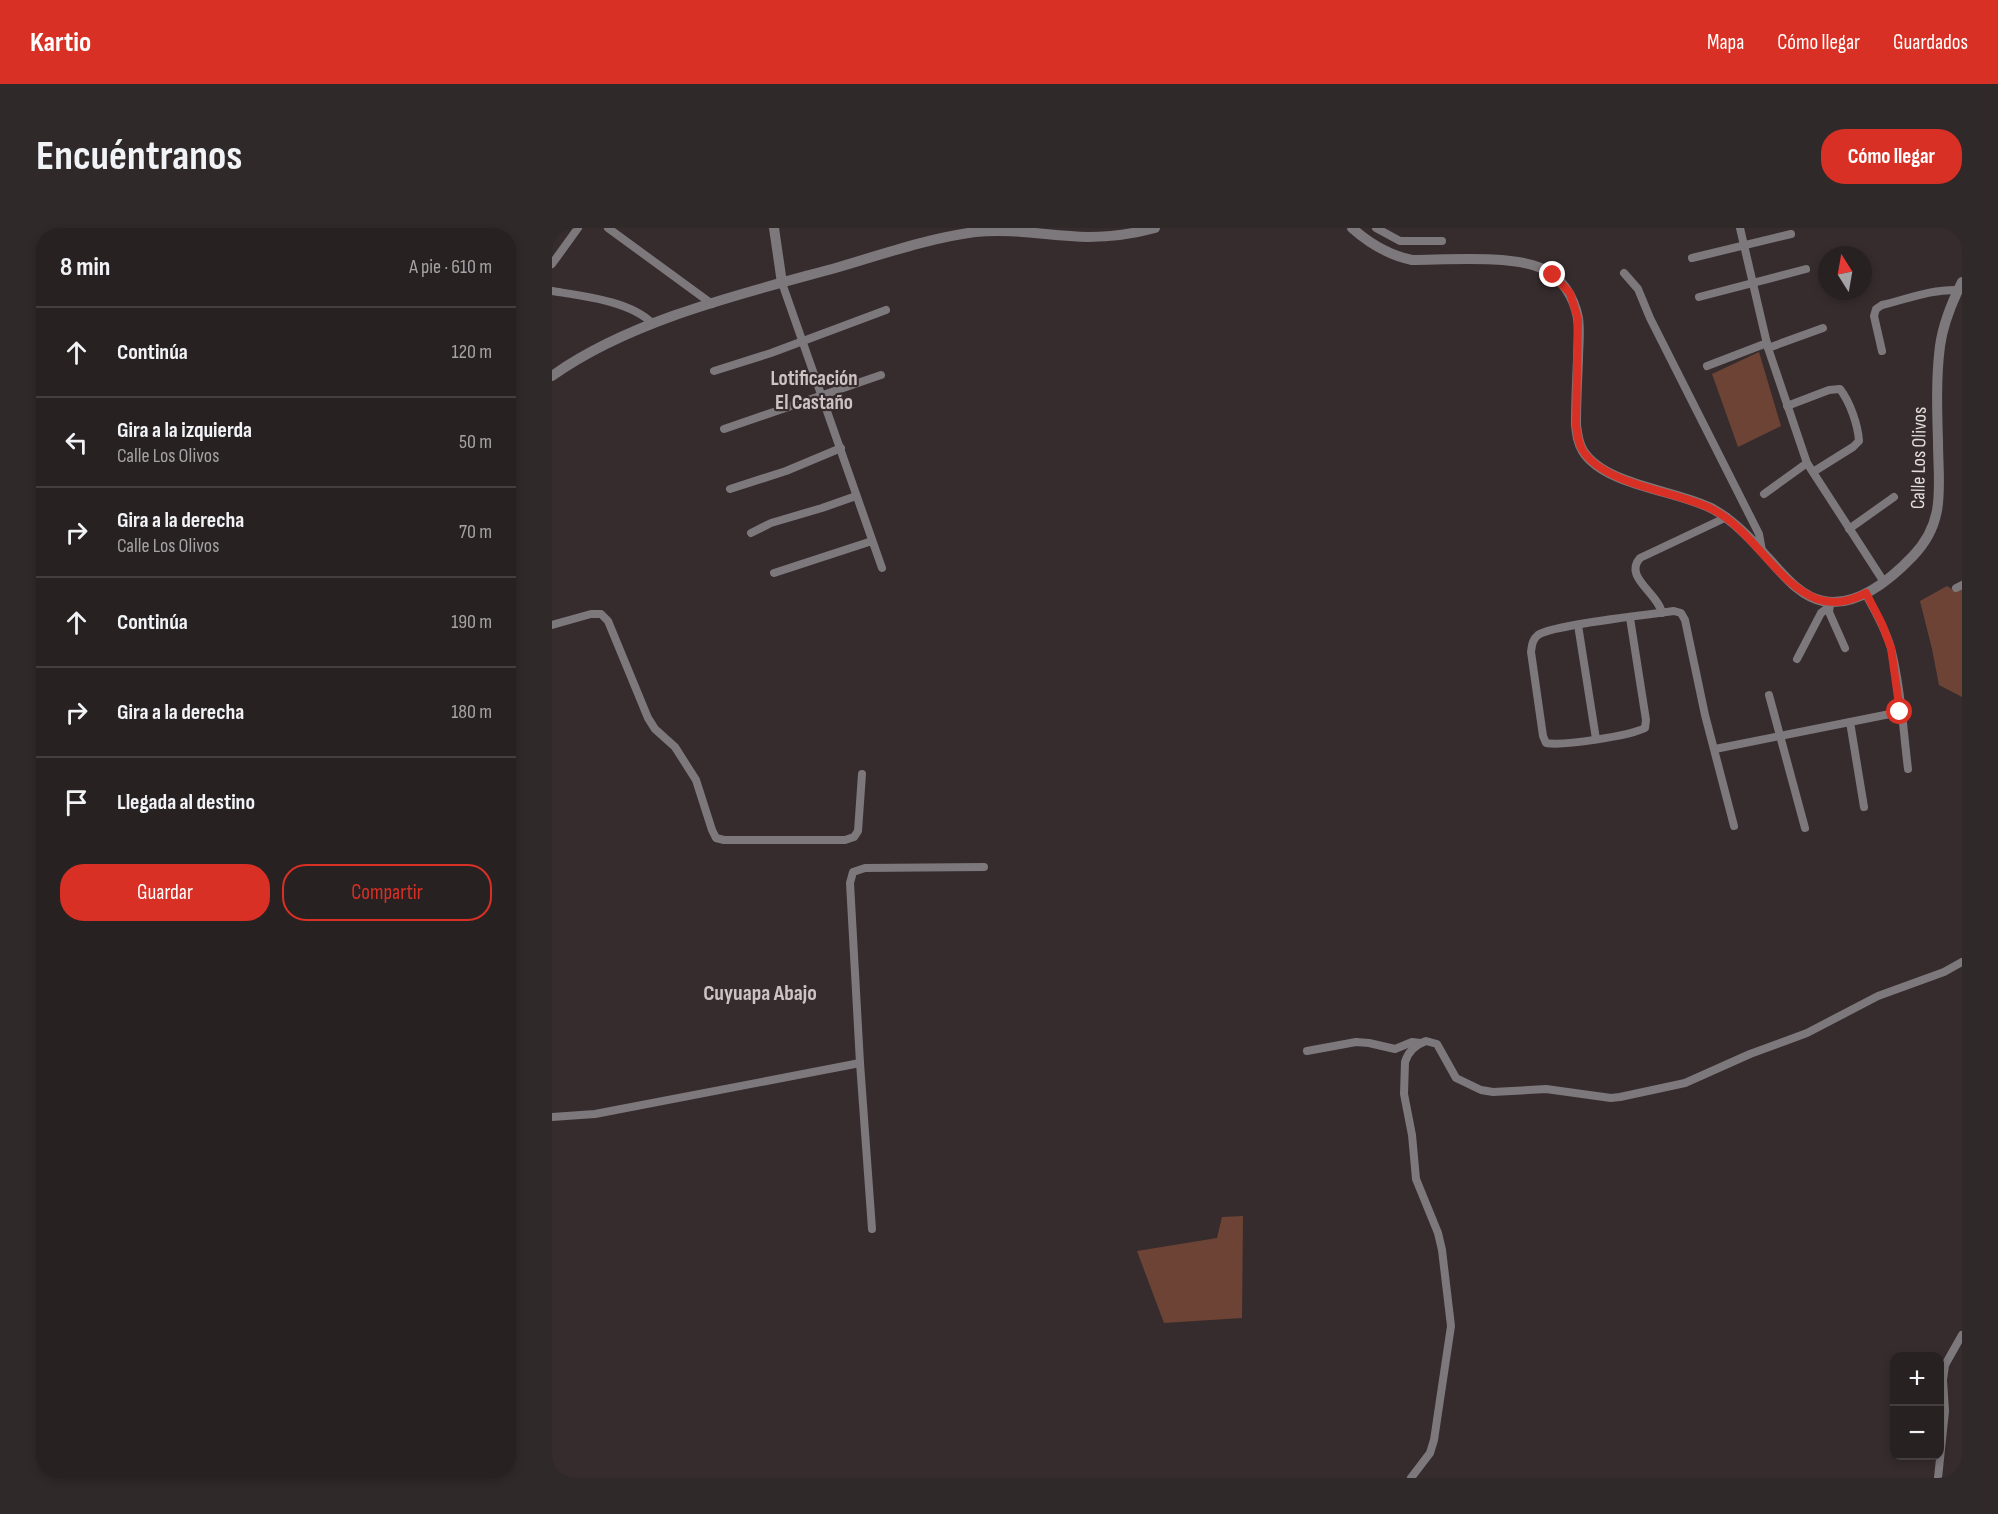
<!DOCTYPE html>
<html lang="es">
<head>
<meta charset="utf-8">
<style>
	:root { --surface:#282122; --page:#30292a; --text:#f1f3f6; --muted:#a5a3a5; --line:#443e40; --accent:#d93025 }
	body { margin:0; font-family:"Sofia Sans Condensed",sans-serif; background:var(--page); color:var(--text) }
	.controls { position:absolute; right:18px; bottom:18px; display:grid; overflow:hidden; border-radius:12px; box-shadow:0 3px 9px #0003 }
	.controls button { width:54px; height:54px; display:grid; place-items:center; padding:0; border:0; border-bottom:2px solid var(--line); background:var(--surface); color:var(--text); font:30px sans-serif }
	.compass { position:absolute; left:1266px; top:18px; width:54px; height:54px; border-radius:50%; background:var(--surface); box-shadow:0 3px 9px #0003; rotate:349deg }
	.stop { position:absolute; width:18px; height:18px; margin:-14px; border:4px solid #d93025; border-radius:50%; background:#fff }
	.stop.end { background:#d93025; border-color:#fff; box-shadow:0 2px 6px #0008 }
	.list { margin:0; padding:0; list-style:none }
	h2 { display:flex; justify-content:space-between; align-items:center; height:78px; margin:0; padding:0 24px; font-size:26px }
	h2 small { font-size:20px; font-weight:400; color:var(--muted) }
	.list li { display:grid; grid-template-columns:39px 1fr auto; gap:18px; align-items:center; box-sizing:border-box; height:90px; padding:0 24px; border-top:2px solid var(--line) }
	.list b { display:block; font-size:22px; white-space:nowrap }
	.list p { margin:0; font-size:20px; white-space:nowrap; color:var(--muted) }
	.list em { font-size:20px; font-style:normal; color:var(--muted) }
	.actions { display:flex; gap:12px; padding:18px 24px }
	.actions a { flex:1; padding:14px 0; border:2px solid var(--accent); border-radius:24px; text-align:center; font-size:21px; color:var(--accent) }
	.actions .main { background:var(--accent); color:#fff }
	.icon { flex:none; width:33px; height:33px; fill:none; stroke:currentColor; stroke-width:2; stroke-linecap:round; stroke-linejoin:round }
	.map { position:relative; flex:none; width:1410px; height:1250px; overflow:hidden; border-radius:24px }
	header { display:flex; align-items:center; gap:36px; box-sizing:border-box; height:84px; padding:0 30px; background:var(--accent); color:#fff }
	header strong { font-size:28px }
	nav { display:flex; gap:33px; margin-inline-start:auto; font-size:21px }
	.intro { display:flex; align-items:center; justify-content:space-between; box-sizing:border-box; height:144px; padding:0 36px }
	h1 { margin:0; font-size:42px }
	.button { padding:15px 27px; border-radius:24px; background:var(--accent); color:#fff; font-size:21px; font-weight:700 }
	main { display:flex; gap:36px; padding:0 36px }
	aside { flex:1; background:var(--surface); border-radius:24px; box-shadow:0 3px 9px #0003 }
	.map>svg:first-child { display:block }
	.green { fill:#6c4335 }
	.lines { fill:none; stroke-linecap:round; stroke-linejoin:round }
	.minor { stroke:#7d787b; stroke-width:8 }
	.tertiary { stroke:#7d787b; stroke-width:10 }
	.route { stroke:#d93025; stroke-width:8 }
	.labels { text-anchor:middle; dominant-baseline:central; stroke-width:4.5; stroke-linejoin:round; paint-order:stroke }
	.street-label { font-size:20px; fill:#e2dcdd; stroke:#362c2e }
	.neighbourhood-label { font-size:21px; font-weight:bold; fill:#cfc2c5; stroke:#362c2e }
	.quarter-label { font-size:22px; font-weight:bold; fill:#cfc2c5; stroke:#362c2e }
</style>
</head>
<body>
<header>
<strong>Kartio</strong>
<nav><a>Mapa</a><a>Cómo llegar</a><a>Guardados</a></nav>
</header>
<div class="intro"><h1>Encuéntranos</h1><a class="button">Cómo llegar</a></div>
<main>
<aside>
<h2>8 min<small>A pie · 610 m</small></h2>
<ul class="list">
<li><svg class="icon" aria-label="ahead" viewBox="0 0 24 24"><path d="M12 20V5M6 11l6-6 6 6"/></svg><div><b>Continúa</b></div><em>120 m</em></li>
<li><svg class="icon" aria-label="left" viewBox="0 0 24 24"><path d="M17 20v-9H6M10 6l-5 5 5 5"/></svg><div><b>Gira a la izquierda</b><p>Calle Los Olivos</p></div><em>50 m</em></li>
<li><svg class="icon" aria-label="right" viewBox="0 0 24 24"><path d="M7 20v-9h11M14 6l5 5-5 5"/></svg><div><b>Gira a la derecha</b><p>Calle Los Olivos</p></div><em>70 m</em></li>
<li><svg class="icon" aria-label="ahead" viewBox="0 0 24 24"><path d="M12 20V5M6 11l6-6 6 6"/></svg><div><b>Continúa</b></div><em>190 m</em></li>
<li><svg class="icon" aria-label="right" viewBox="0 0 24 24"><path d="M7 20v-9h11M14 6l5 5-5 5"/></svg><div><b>Gira a la derecha</b></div><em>180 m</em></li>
<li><svg class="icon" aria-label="arrive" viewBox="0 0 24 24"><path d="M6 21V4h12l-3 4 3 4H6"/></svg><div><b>Llegada al destino</b></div></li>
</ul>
<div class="actions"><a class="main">Guardar</a><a>Compartir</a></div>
</aside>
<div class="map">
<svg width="1410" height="1250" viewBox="0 0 1410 1250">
	<rect width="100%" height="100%" fill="#362c2e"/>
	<!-- green -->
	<g class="green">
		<polygon points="1207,124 1229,198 1186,219 1160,146"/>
		<polygon points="1395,358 1403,363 1410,361 1410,469 1387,457 1380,421 1368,373"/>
		<polygon points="691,988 690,1090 612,1095 585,1023 665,1010 670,989"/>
	</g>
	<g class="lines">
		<!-- minor -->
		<g class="minor">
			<polyline points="56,0 160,76"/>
			<polyline points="824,0 848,13 890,13"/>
			<polyline points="1188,0 1216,120 1255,235 1332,354"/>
			<polyline points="1140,30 1239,6"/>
			<polyline points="0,36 26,0"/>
			<polyline points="1072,45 1086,61 1098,90 1207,306 1210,323"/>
			<polyline points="230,55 330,340"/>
			<path d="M0,63C31,68 79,73 101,96"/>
			<polyline points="1147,69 1254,41"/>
			<polyline points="1216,120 1271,100"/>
			<path d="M1330,123L1322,88L1324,81L1330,77C1355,71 1380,61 1406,62"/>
			<polyline points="1155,138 1215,115"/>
			<polyline points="162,143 219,125 334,82"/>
			<path d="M1235,178L1277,162L1288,161C1298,174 1306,197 1307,213L1301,219L1261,244"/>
			<polyline points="172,201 329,147"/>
			<polyline points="178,261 234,243 289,220"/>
			<polyline points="1212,266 1255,235"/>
			<polyline points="1297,301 1342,269"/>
			<polyline points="199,305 219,295 270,280 304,268"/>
			<polyline points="222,345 320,313"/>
			<polyline points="1404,360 1410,357"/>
			<path d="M1313,365C1323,383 1333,400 1339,420C1349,459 1351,501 1356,541"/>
			<polyline points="1278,376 1277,384 1293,420"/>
			<path d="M1110,385C1106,365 1071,349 1088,330L1175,289"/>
			<path d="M1078,390L1094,492L1093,500C1077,508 1012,518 994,515L991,508L979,424C980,417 980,412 986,407C999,397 1100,386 1122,383L1129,385L1133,392L1153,487L1182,598"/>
			<polyline points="0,397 39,386 49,386 56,393 96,490 103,501 123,519 144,552 160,602 164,610 172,612 293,612 302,609 306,603 310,546"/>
			<polyline points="1026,397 1044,511"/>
			<polyline points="1245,431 1269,385 1277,379"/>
			<polyline points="1217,467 1253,600"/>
			<polyline points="1298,494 1312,579"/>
			<polyline points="1163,521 1348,484"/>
			<polyline points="755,823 804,814 817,815 843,821 860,814 868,815"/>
			<polyline points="0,889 43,886 308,835"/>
			<polyline points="320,1001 308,835 298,655 301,644 313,640 432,639"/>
			<path d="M859,1250L878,1225L882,1212L899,1098L890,1022L886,1005L864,951L860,907L852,866L853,834C856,824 863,817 874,813L885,816L904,850L929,862L941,864L994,861L1059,870L1068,869L1133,855L1198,826L1255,805L1326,768L1392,744L1410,734"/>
			<polyline points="1386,1250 1393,1183 1391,1152 1393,1137 1410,1107"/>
		</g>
		<!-- tertiary -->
		<g class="tertiary">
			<polyline points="222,0 230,55"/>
			<path d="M800,0C818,16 836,27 860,32C894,32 960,27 989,40C1010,49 1022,69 1026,90C1028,104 1026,118 1026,132C1025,154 1024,175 1024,197C1025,206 1026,215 1031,223C1053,258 1125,262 1161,281C1182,293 1199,311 1215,329C1231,346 1247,368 1271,373C1305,380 1339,351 1361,328C1395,293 1386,257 1386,213C1385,182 1384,149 1388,118C1391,96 1400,74 1410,54"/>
			<path d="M0,148C80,91 193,65 287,39C331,26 377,10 423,4C462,0 497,8 536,9C559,9 581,6 603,0"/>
		</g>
	</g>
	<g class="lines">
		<!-- route -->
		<path class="route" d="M1001,47L1018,65L1026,91L1024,197C1025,206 1026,215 1031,223C1053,257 1123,263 1158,280C1201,301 1224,355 1265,371C1281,377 1299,373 1314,365L1330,396L1339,420L1348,484"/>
	</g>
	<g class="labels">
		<!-- street labels -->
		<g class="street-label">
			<text transform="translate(1367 230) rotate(-89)">Calle Los Olivos</text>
		</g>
		<!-- neighbourhood labels -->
		<g class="neighbourhood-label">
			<text x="262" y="150">Lotificación<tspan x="262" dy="24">El Castaño</tspan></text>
		</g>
		<!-- quarter labels -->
		<g class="quarter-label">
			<text x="208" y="765">Cuyuapa Abajo</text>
		</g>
	</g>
</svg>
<div class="controls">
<button>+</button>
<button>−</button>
</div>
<svg class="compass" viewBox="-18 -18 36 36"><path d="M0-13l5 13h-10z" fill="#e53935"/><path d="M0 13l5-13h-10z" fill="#a5a3a5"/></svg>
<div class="stop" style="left:1348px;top:484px"></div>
<div class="stop end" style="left:1001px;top:47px"></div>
</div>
</main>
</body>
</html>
